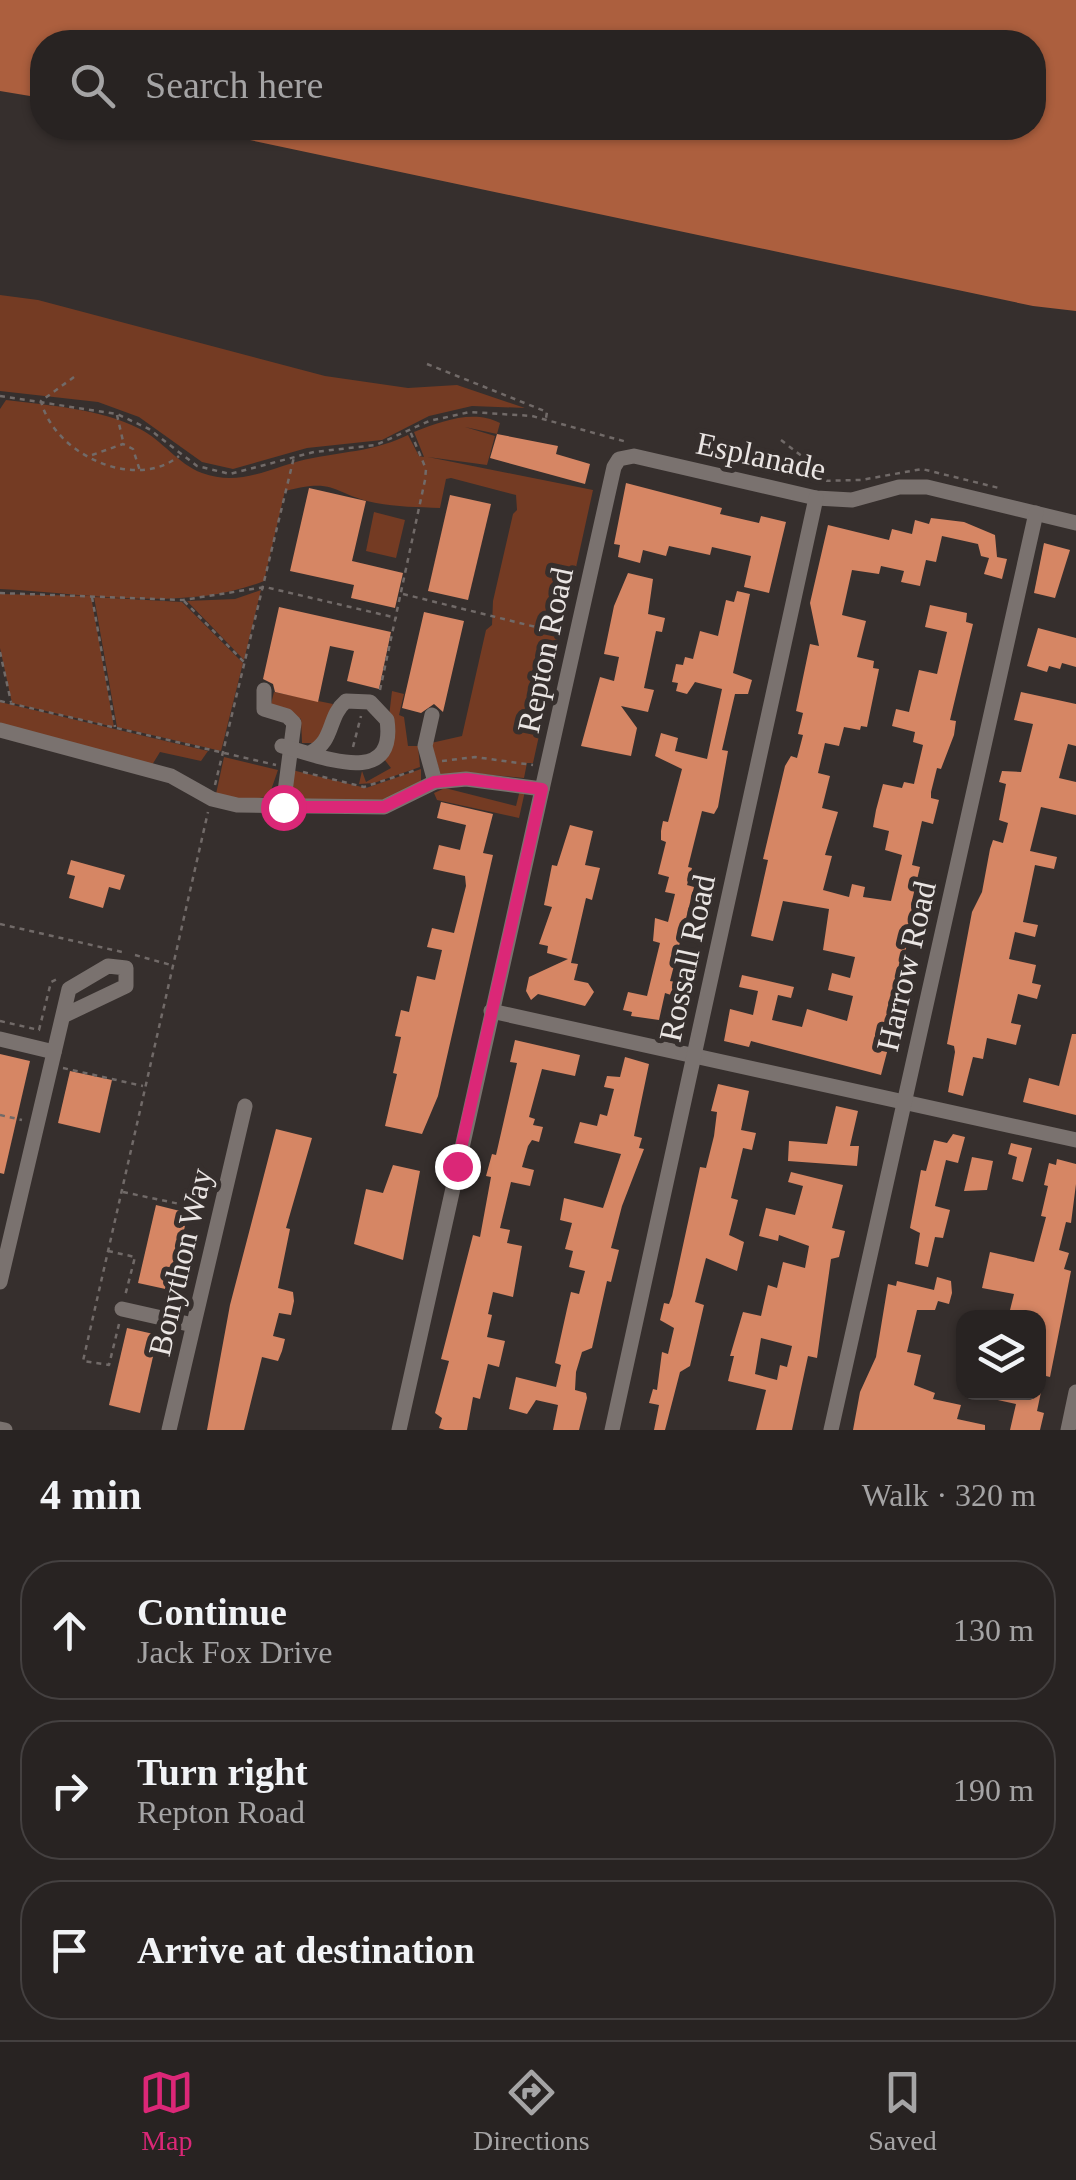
<!DOCTYPE html>
<html lang="en">
<head>
<meta charset="utf-8">
<style>
	:root { --surface:#282322; --page:#342f2f; --text:#f1f3f6; --muted:#a5a4a5; --line:#444040; --accent:#db2777 }
	body { margin:0; font-family:"Times New Roman",serif; background:var(--page); color:var(--text) }
	.controls { position:absolute; right:30px; bottom:30px; display:grid; overflow:hidden; border-radius:20px; box-shadow:0 2px 8px #0004 }
	.controls button { width:90px; height:90px; display:grid; place-items:center; padding:0; border:0; border-bottom:2px solid var(--line); background:var(--surface); color:var(--text); font:50px sans-serif }
	.stop { position:absolute; width:30px; height:30px; margin:-22px; border:8px solid #db2777; border-radius:50%; background:#fff }
	.stop.end { background:#db2777; border-color:#fff; box-shadow:0 2px 10px #0008 }
	.list { margin:0; padding:0; list-style:none }
	h2 { display:flex; justify-content:space-between; align-items:center; height:130px; margin:0; padding:0 40px; font-size:42px }
	h2 small { font-size:32px; font-weight:400; color:var(--muted) }
	.list li { display:grid; grid-template-columns:65px 1fr auto; gap:30px; align-items:center; box-sizing:border-box; height:140px; margin:0 20px 20px; padding:0 20px; border:2px solid var(--line); border-radius:40px }
	.list b { display:block; font-size:38px; white-space:nowrap }
	.list p { margin:0; font-size:32px; white-space:nowrap; color:var(--muted) }
	.list em { font-size:32px; font-style:normal; color:var(--muted) }
	.icon { flex:none; width:55px; height:55px; fill:none; stroke:currentColor; stroke-width:2; stroke-linecap:round; stroke-linejoin:round }
	.map { position:relative; flex:none; width:1076px; height:1430px; overflow:hidden }
	.search { position:absolute; background:var(--surface); box-shadow:0 2px 8px #0004; left:30px; right:30px; top:30px; height:110px; display:flex; align-items:center; gap:25px; box-sizing:border-box; padding:0 35px; border-radius:40px; color:var(--muted); font-size:38px }
	.sheet { height:610px; background:var(--surface) }
	nav { display:flex; justify-content:space-around; align-items:center; box-sizing:border-box; height:140px; border-top:2px solid var(--line); background:var(--surface); font-size:28px; color:var(--muted) }
	nav a { display:grid; justify-items:center; gap:5px }
	nav .on { color:var(--accent) }
	.map>svg:first-child { display:block }
	.green { fill:#743b23 }
	.water { fill:#ac5f3e }
	.building { fill:#d68664; fill-rule:evenodd }
	.lines { fill:none; stroke-linecap:round; stroke-linejoin:round }
	.path { stroke:#716a68; stroke-width:2.5; stroke-dasharray:5 5; stroke-linecap:butt }
	.minor { stroke:#7a726f; stroke-width:15 }
	.route { stroke:#db2777; stroke-width:12 }
	.labels { text-anchor:middle; dominant-baseline:central; stroke-width:10; stroke-linejoin:round; paint-order:stroke }
	.street-label { font-size:32px; fill:#eae5e3; stroke:#362f2d }
</style>
</head>
<body>
<div class="map">
<svg width="1076" height="1430" viewBox="0 0 1076 1430">
	<rect width="100%" height="100%" fill="#362f2d"/>
	<!-- green -->
	<g class="green">
		<polygon points="0,295 38,300 325,376 408,388 457,385 525,408 472,406 429,416 382,440 307,448 233,469 202,462 139,417 98,402 0,391"/>
		<path d="M6,400C51,406 99,408 140,429C162,440 178,464 202,473C243,488 274,465 313,458C348,451 375,451 408,435L419,456L424,457L414,432C441,421 474,409 500,423L497,434L465,427L495,436L487,465L428,457L593,490L533,763H527L524,778L472,773L441,776L431,743L462,736L486,630L492,625L493,601L513,514L517,510L516,495L451,478L446,479L440,508C419,507 396,507 376,503C332,494 337,477 285,491L264,581C184,613 84,593 0,589V409Z"/>
		<polygon points="374,512 405,520 396,558 366,551"/>
		<polygon points="261,590 244,660 187,601 235,599"/>
		<polygon points="0,594 91,596 114,727 12,703 0,648"/>
		<polygon points="94,597 182,602 243,663 221,751 117,727"/>
		<polygon points="392,691 404,694 399,715 404,717 408,746 418,746 420,767 374,783 359,784 362,771 366,782 391,768 384,759"/>
		<polygon points="274,692 333,704 320,743 302,743 301,719 271,704"/>
		<polygon points="0,702 208,751 201,761 160,752 152,765 0,726"/>
		<polygon points="224,757 278,770 269,796 245,801 216,794"/>
		<polygon points="421,769 421,784 384,801 301,800 291,793 292,770 366,788"/>
		<polygon points="445,788 516,806 520,790 525,791 519,818 437,800 434,793"/>
	</g>
	<!-- water -->
	<polygon class="water" points="0,0 1076,0 1076,311 1033,306 193,128 1034,128 1034,42 42,42 42,98 0,91"/>
	<!-- building -->
	<g class="building">
		<polygon points="497,434 558,446 556,454 590,464 585,484 490,458"/>
		<polygon points="626,483 722,508 720,514 759,523 761,516 786,522 769,593 744,587 751,556 712,547 710,555 669,546 666,556 643,550 640,563 618,557 620,545 614,544"/>
		<polygon points="309,488 366,501 352,561 403,573 395,608 351,598 354,585 290,571"/>
		<polygon points="450,495 491,504 468,600 428,591"/>
		<polygon points="931,518 964,522 995,535 997,557 1007,559 1002,579 984,574 989,558 981,556 978,544 942,536 936,562 926,560 920,586 901,582 904,571 881,566 879,574 852,570 842,615 866,621 857,657 874,661 873,668 879,669 867,727 861,726 860,730 844,727 839,746 825,743 818,773 830,776 822,808 838,812 825,855 832,856 823,890 849,897 852,884 865,887 863,897 891,901 902,855 885,850 889,831 873,827 876,810 883,784 902,788 904,782 914,784 923,745 913,742 915,732 892,726 896,709 909,712 919,670 937,674 947,632 925,627 930,605 967,613 966,622 973,624 950,720 956,721 954,735 941,769 937,768 931,792 931,798 939,800 933,824 922,821 912,865 920,867 911,905 917,907 890,1009 895,1010 896,1018 881,1075 751,1041 749,1047 724,1041 730,1009 753,1015 758,991 739,987 742,975 794,987 791,998 778,995 772,1020 802,1027 807,1009 847,1021 853,996 828,990 832,973 850,978 855,957 823,950 829,909 783,901 773,941 751,936 768,860 763,859 785,766 791,756 797,758 803,735 798,734 803,713 796,711 810,644 819,646 810,603 828,525 889,540 892,529 912,534 915,520 929,524"/>
		<polygon points="1044,543 1070,550 1055,598 1034,593"/>
		<polygon points="628,573 653,579 648,614 665,618 662,632 656,631 644,688 654,690 648,712 621,706 637,728 631,756 581,746 600,677 614,681 619,657 604,654 614,606"/>
		<polygon points="737,591 750,594 733,673 752,680 748,694 735,694 722,750 728,751 718,807 714,814 702,811 688,867 692,868 687,885 694,887 670,981 675,982 671,995 665,993 659,1020 631,1016 632,1012 623,1010 628,992 647,996 660,943 653,941 655,918 668,922 675,894 665,892 669,877 658,874 666,842 661,840 661,831 663,821 668,822 682,769 655,756 661,733 678,738 675,751 707,759 722,689 695,682 687,694 676,691 678,683 672,682 676,664 683,665 685,657 693,659 700,631 718,636 726,600 734,602"/>
		<polygon points="279,607 391,632 379,689 347,681 354,651 330,646 318,702 275,692 273,684 263,679"/>
		<polygon points="424,612 464,621 443,712 434,704 421,713 402,708"/>
		<polygon points="1038,628 1076,638 1076,667 1062,663 1060,669 1049,666 1047,672 1027,666"/>
		<polygon points="1021,692 1076,704 1076,746 1068,744 1059,778 1076,782 1076,815 1041,807 1030,851 1057,857 1054,869 1035,865 1023,922 1038,925 1035,937 1015,932 1009,959 1036,965 1032,983 1041,985 1037,999 1018,994 1011,1023 1021,1025 1016,1045 987,1038 983,1059 973,1057 963,1096 948,1092 955,1052 954,1046 947,1044 972,912 982,892 990,849 993,840 1003,843 1008,823 999,820 1006,784 999,782 1002,771 1021,772 1033,724 1014,720"/>
		<polygon points="441,802 493,814 483,853 493,855 438,1096 422,1134 385,1126 397,1074 393,1073 401,1037 395,1036 401,1010 409,1012 417,976 435,980 442,950 427,947 432,928 454,933 466,886 465,876 433,869 439,845 460,850 466,825 437,818"/>
		<polygon points="570,825 593,831 585,865 600,868 592,900 586,898 571,963 578,964 574,980 588,983 594,992 585,1006 538,994 531,1000 526,991 529,977 568,959 547,953 548,946 539,944 552,907 544,905 552,865 557,866"/>
		<polygon points="71,860 125,875 120,890 109,887 103,908 69,898 75,876 67,874"/>
		<polygon points="1072,1034 1076,1034 1076,1115 1023,1102 1029,1078 1059,1086"/>
		<polygon points="515,1040 580,1055 575,1076 542,1069 529,1117 535,1119 533,1125 543,1127 539,1142 532,1140 528,1146 522,1167 534,1170 530,1186 511,1182 500,1228 510,1230 507,1243 522,1246 513,1297 493,1292 488,1314 492,1315 487,1337 505,1341 499,1367 488,1364 480,1399 473,1397 467,1430 445,1430 439,1428 442,1418 435,1413 449,1361 441,1359 473,1235 480,1237 491,1177 486,1176 492,1154 496,1155 517,1063 510,1062"/>
		<polygon points="0,1054 30,1061 4,1174 0,1173"/>
		<polygon points="625,1057 649,1064 634,1136 642,1138 639,1148 644,1149 622,1206 611,1248 619,1250 611,1282 607,1281 592,1348 582,1352 576,1372 575,1390 586,1393 587,1398 579,1430 553,1430 558,1405 536,1400 527,1414 509,1409 516,1377 556,1387 561,1365 555,1363 567,1309 571,1292 579,1294 585,1271 569,1267 573,1251 565,1249 572,1223 560,1220 564,1198 603,1208 621,1154 574,1143 580,1122 597,1126 600,1114 607,1116 614,1089 604,1087 607,1076 620,1077"/>
		<polygon points="70,1071 112,1080 100,1133 58,1123"/>
		<polygon points="718,1084 749,1091 741,1130 756,1133 752,1150 743,1148 731,1198 738,1200 729,1235 744,1242 737,1271 706,1258 695,1302 704,1305 690,1366 680,1372 665,1430 654,1430 659,1405 649,1403 653,1389 657,1390 662,1352 668,1354 674,1328 660,1320 664,1303 669,1304 672,1296 700,1167 706,1168 714,1136 717,1112 711,1111"/>
		<polygon points="836,1106 858,1111 850,1146 859,1146 857,1166 788,1161 789,1141 827,1144"/>
		<polygon points="276,1129 312,1138 286,1228 290,1229 278,1288 293,1292 294,1301 291,1315 279,1313 273,1336 285,1339 282,1351 278,1361 262,1357 244,1430 207,1430 230,1305"/>
		<polygon points="953,1134 965,1137 958,1163 946,1160 935,1206 950,1210 943,1238 935,1237 928,1267 915,1264 920,1233 910,1228 921,1170 926,1171 934,1140 947,1143"/>
		<polygon points="1011,1143 1032,1148 1023,1182 1012,1179 1017,1157 1008,1154"/>
		<polygon points="972,1157 993,1161 987,1190 964,1191"/>
		<polygon points="1057,1159 1076,1164 1076,1184 1071,1223 1066,1222 1059,1250 1069,1253 1064,1269 1071,1271 1050,1377 1038,1374 1038,1318 1008,1318 1014,1294 982,1288 990,1252 1034,1262 1046,1217 1041,1216 1048,1186 1044,1185 1049,1163 1056,1165"/>
		<polygon points="393,1165 420,1171 403,1260 354,1244 366,1189 383,1193"/>
		<path d="M791,1172L843,1185L832,1228L845,1231L839,1257L831,1259L817,1358L808,1356L792,1430H756L766,1390L728,1381L734,1356H730L743,1312L761,1316L768,1285L777,1288L783,1262L805,1268L809,1246L779,1235L778,1241L759,1236L766,1208L795,1215L803,1186L788,1182ZM761,1338L792,1346L787,1367L780,1365L777,1380L755,1374Z"/>
		<polygon points="156,1205 188,1213 170,1290 138,1283"/>
		<polygon points="937,1277 951,1281 952,1293 949,1304 938,1301 935,1310 917,1310 907,1352 921,1355 914,1385 935,1393 933,1399 961,1405 957,1419 985,1425 985,1430 853,1430 860,1392 876,1357 888,1284 896,1286 897,1281 934,1290"/>
		<polygon points="127,1328 158,1335 140,1413 109,1405"/>
		<polygon points="984,1392 1041,1392 1037,1411 1044,1413 1040,1430 1010,1430 1016,1404 984,1397"/>
	</g>
	<g class="lines">
		<!-- path -->
		<g class="path">
			<polyline points="427,364 547,412 546,418"/>
			<path d="M74,377L41,401C54,454 135,492 179,456"/>
			<polyline points="0,396 117,414 149,429 197,466 230,474 314,452 376,445 429,421 470,412 532,416 627,442"/>
			<polyline points="117,415 123,441"/>
			<polyline points="781,440 817,468 817,482"/>
			<polyline points="92,455 123,444 133,449 140,471"/>
			<polyline points="757,468 817,481 861,480 922,469 999,488"/>
			<polyline points="0,593 183,600 265,587 397,618"/>
			<polyline points="403,594 560,633"/>
			<polyline points="92,597 115,727"/>
			<polyline points="184,601 245,663"/>
			<polyline points="0,652 11,702"/>
			<polyline points="380,690 425,480 426,469 410,431"/>
			<polyline points="0,701 276,765"/>
			<polyline points="353,747 361,716"/>
			<polyline points="442,761 475,757 533,765"/>
			<polyline points="303,772 364,787 416,770"/>
			<polyline points="215,785 294,457"/>
			<polyline points="0,924 122,952"/>
			<polyline points="135,955 171,965"/>
			<polyline points="0,1021 39,1030 51,982 59,978"/>
			<polyline points="63,1068 143,1086"/>
			<polyline points="0,1115 22,1120"/>
			<polyline points="123,1192 208,1210"/>
			<polyline points="108,1251 135,1257 125,1296"/>
			<polyline points="119,1324 109,1365 83,1361 208,812"/>
		</g>
		<!-- minor -->
		<g class="minor">
			<polyline points="264,690 264,709 287,716 294,723 283,807"/>
			<polyline points="432,715 425,746 435,782"/>
			<polyline points="0,730 171,776 212,799 237,805 384,807 435,782 466,779 542,789"/>
			<path d="M282,746C319,755 397,790 387,720L370,702L346,701C327,717 335,741 310,753"/>
			<polyline points="491,1011 1076,1140"/>
			<polyline points="0,1039 54,1052"/>
			<polyline points="0,1282 69,989 108,966 126,968 126,986 63,1016"/>
			<polyline points="122,1309 193,1325"/>
			<polyline points="0,1429 5,1430"/>
			<polyline points="169,1430 245,1106"/>
			<polyline points="399,1430 614,467 619,459 634,456 816,498 852,500 899,487 927,487 1076,523"/>
			<polyline points="612,1430 816,498"/>
			<polyline points="831,1430 1036,513"/>
			<polyline points="1068,1430 1076,1392"/>
		</g>
	</g>
	<g class="lines">
		<!-- route -->
		<polyline class="route" points="283,807 384,807 434,782 466,779 542,789 457,1166"/>
	</g>
	<g class="labels">
		<!-- street labels -->
		<g class="street-label">
			<text transform="translate(761 456) rotate(12)">Esplanade</text>
			<text transform="translate(545 650) rotate(-78)">Repton Road</text>
			<text transform="translate(687 958) rotate(-78)">Rossall Road</text>
			<text transform="translate(906 966) rotate(-77)">Harrow Road</text>
			<text transform="translate(180 1262) rotate(-77)">Bonython Way</text>
		</g>
	</g>
</svg>
<div class="controls">
<button><svg class="icon" aria-label="layers" viewBox="0 0 24 24"><path d="M12 4l9 5-9 5-9-5zM3 14l9 5 9-5"/></svg></button>
</div>
<div class="stop" style="left:283px;top:807px"></div>
<div class="stop end" style="left:457px;top:1166px"></div>
<div class="search"><svg class="icon" aria-label="search" viewBox="0 0 24 24"><circle cx="10" cy="10" r="6"/><path d="M15 15l6 6"/></svg>Search here</div>
</div>
<section class="sheet">
<h2>4 min<small>Walk · 320 m</small></h2>
<ul class="list">
<li><svg class="icon" aria-label="ahead" viewBox="0 0 24 24"><path d="M12 20V5M6 11l6-6 6 6"/></svg><div><b>Continue</b><p>Jack Fox Drive</p></div><em>130 m</em></li>
<li><svg class="icon" aria-label="right" viewBox="0 0 24 24"><path d="M7 20v-9h11M14 6l5 5-5 5"/></svg><div><b>Turn right</b><p>Repton Road</p></div><em>190 m</em></li>
<li><svg class="icon" aria-label="arrive" viewBox="0 0 24 24"><path d="M6 21V4h12l-3 4 3 4H6"/></svg><div><b>Arrive at destination</b></div></li>
</ul>
</section>
<nav>
<a class="on"><svg class="icon" aria-label="map" viewBox="0 0 24 24"><path d="M3 6l6-2 6 2 6-2v14l-6 2-6-2-6 2zM9 4v14M15 6v14"/></svg>Map</a>
<a><svg class="icon" aria-label="directions" viewBox="0 0 24 24"><path d="M12 3l9 9-9 9-9-9zM9 14v-3h6M13 9l2 2-2 2"/></svg>Directions</a>
<a><svg class="icon" aria-label="saved" viewBox="0 0 24 24"><path d="M7 4h10v16l-5-4-5 4z"/></svg>Saved</a>
</nav>
</body>
</html>
